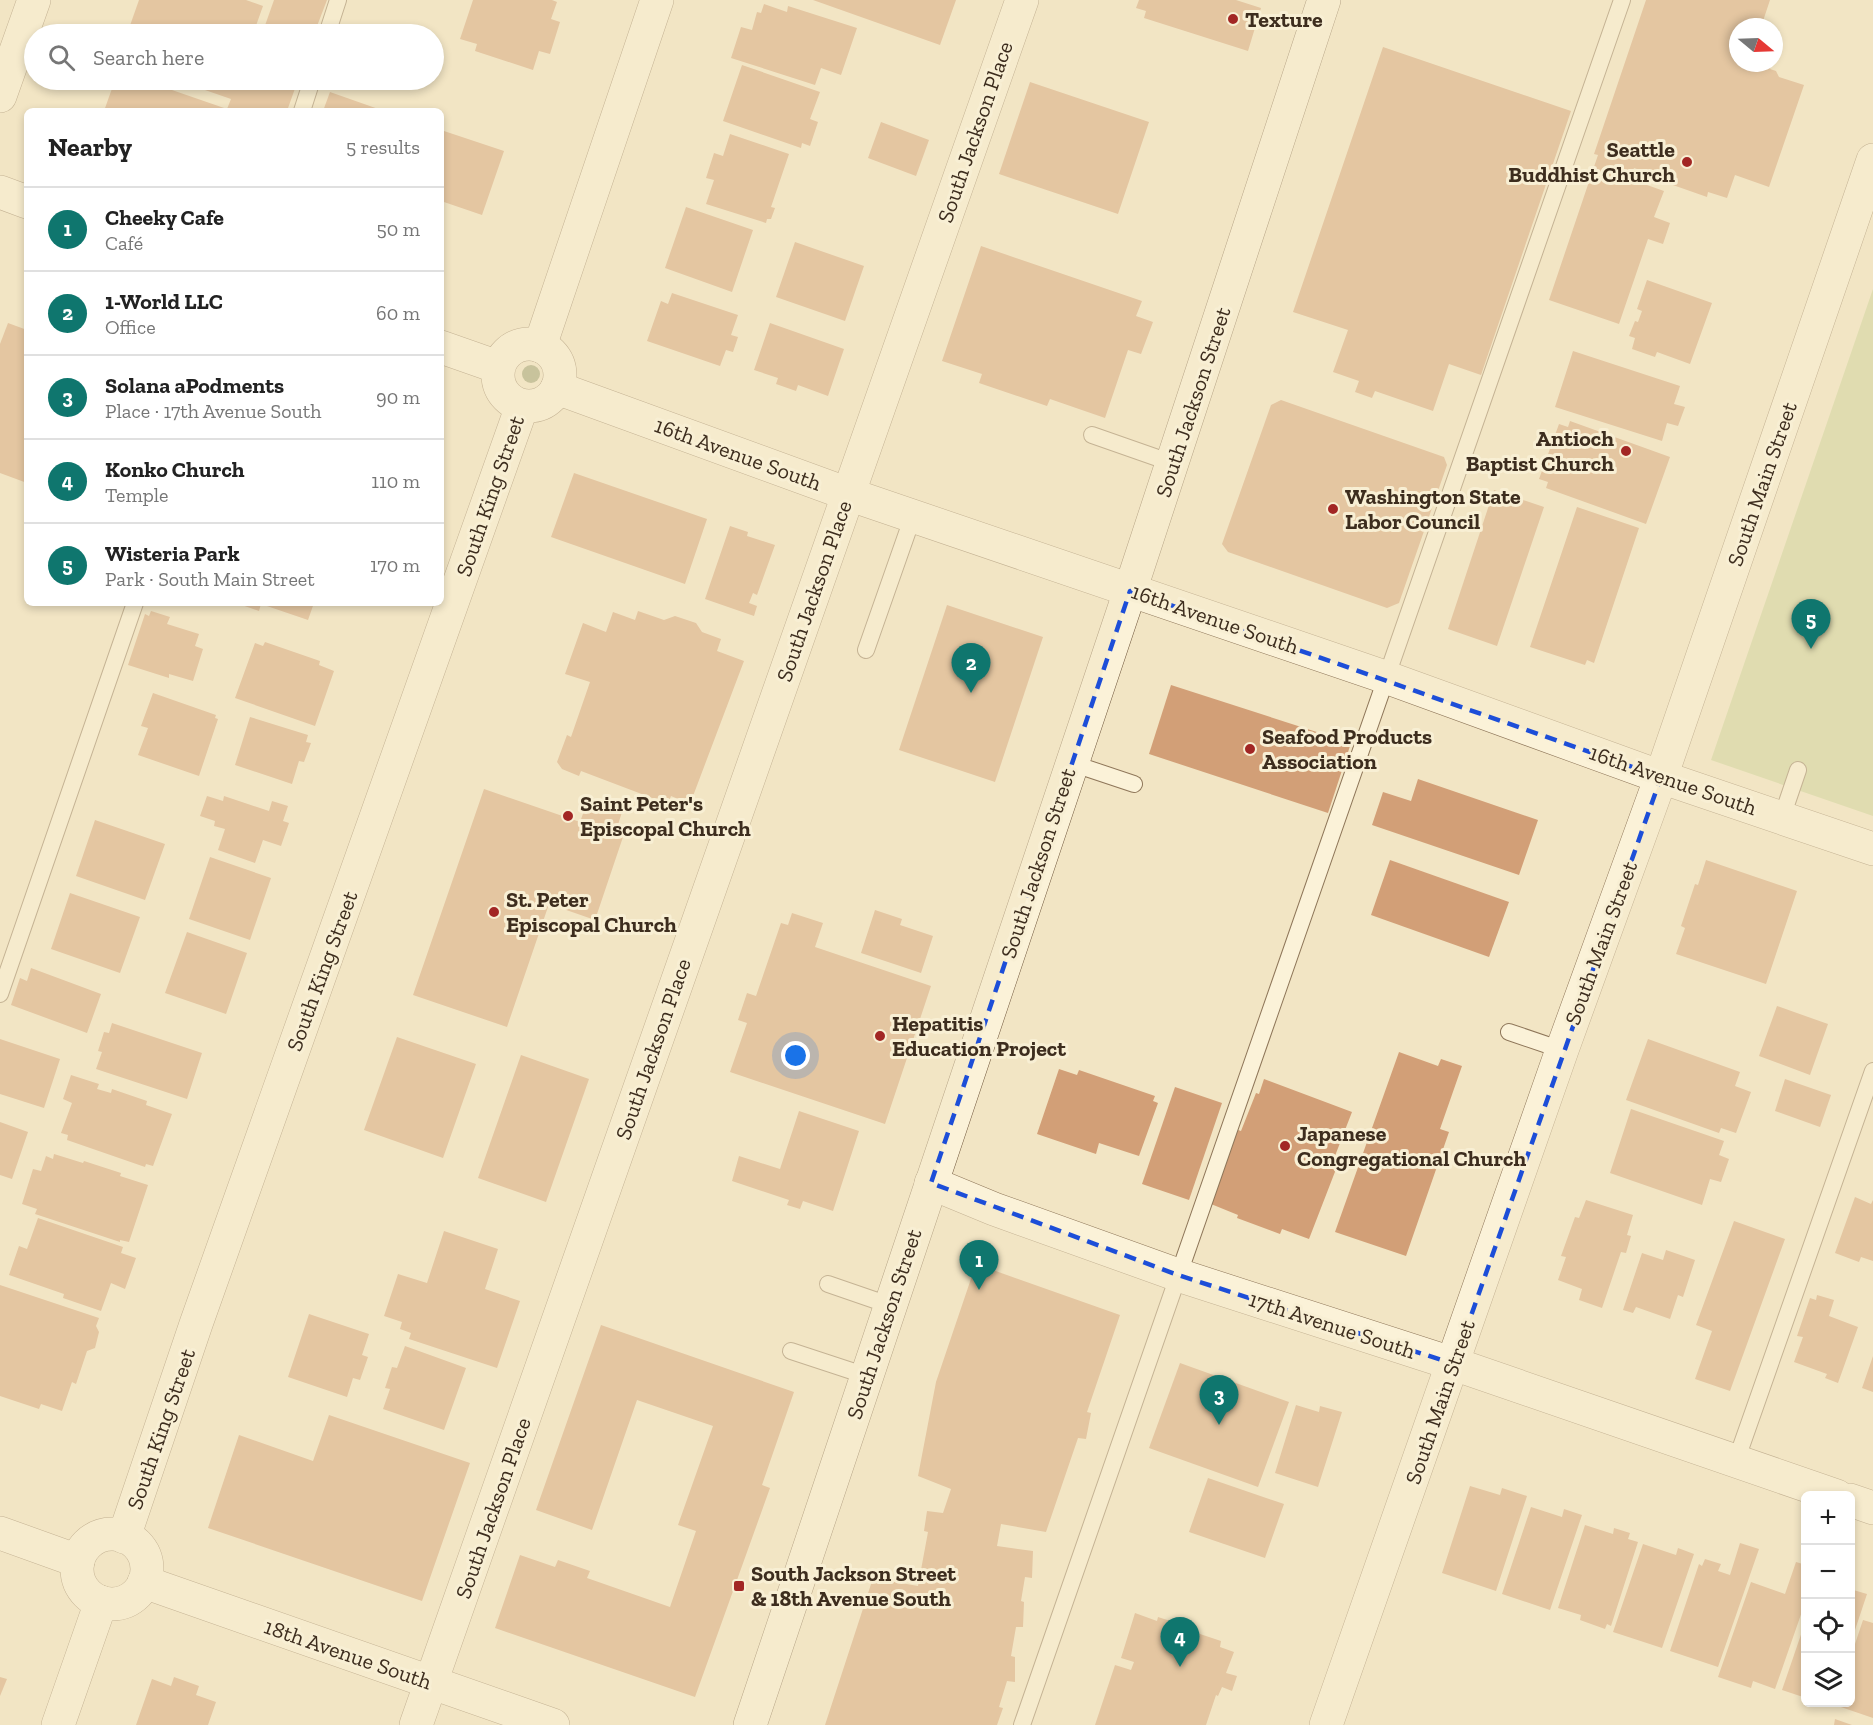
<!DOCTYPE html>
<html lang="en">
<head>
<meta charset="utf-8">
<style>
	:root { --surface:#fff; --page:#f6f6f6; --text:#222; --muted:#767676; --line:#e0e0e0; --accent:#0f766e }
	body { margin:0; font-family:"Zilla Slab",serif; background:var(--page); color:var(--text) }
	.controls { position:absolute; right:18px; bottom:18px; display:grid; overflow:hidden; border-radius:9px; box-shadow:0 3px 9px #0003 }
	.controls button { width:54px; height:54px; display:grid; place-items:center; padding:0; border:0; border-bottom:2px solid var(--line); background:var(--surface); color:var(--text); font:30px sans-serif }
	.compass { position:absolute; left:1729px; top:18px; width:54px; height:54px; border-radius:50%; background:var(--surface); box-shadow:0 3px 9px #0003; rotate:109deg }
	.you { position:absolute; left:796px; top:1056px; width:21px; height:21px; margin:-15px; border:4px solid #fff; border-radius:50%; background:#1a73e8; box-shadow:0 0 0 9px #1a73e833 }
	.badge { display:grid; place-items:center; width:39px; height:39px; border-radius:50%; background:var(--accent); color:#fff; font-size:20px; font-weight:700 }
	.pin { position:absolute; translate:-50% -50px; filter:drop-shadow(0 2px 3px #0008) }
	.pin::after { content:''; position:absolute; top:32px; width:21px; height:18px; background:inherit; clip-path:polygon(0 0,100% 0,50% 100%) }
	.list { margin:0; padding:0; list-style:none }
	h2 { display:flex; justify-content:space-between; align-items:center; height:78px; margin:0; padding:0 24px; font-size:26px }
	h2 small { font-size:20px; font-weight:400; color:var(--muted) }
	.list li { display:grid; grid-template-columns:39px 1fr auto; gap:18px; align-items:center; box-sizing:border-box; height:84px; padding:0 24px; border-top:2px solid var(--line) }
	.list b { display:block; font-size:22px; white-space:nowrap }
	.list p { margin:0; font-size:20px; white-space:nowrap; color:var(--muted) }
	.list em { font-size:20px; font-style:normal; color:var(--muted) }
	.icon { flex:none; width:33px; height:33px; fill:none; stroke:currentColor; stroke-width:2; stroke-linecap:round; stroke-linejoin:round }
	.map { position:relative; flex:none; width:1873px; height:1725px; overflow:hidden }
	.search { position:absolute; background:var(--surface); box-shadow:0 3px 9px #0003; left:24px; top:24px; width:420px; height:66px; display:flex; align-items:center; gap:15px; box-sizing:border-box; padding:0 21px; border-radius:33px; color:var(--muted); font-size:22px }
	.panel { position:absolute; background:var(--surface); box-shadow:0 3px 9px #0003; left:24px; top:108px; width:420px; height:498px; border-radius:9px }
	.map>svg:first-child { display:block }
	.green { fill:#c9d197 }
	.building { fill:#d29f77 }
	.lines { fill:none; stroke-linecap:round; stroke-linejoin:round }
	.service-casing { stroke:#8e7659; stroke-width:18 }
	.minor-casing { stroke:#8e7659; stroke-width:34 }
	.secondary-casing { stroke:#70573c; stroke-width:34 }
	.service { stroke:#fbf2d8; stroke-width:16 }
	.minor { stroke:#fbf2d8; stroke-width:33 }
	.secondary { stroke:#fbf2d8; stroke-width:33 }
	.tree { fill:#96996b }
	.marked { fill:none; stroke:#1d4ed8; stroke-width:4.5; stroke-dasharray:12 8; stroke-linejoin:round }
	.poi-dot { fill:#a22624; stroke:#f8efd4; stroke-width:2 }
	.labels { text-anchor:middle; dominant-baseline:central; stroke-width:6; stroke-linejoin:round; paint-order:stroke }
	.poi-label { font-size:22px; font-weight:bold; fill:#3d2d1e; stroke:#f8efd4; text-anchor:start }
	.street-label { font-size:22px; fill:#3d2d1e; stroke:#f8efd4 }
</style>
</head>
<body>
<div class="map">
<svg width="1873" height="1725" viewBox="0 0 1873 1725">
	<rect width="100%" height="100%" fill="#f2e5c4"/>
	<!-- green -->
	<polygon class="green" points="1873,289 1873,816 1711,760"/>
	<!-- building -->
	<g class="building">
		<polygon points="139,0 246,0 263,6 253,34 127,34"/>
		<polygon points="274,0 327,0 314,34 262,34"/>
		<polygon points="473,0 552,0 557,2 551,19 560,22 550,54 539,51 533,70 475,51 477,44 460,39"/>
		<polygon points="813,0 956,0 940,45"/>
		<polygon points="1139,0 1236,0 1261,8 1248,51 1144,18 1146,11 1136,8"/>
		<polygon points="1646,0 1770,0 1761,27 1738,27 1738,63 1772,63 1770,69 1776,71 1779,77 1804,85 1769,187 1735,175 1727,198 1708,192 1707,197 1670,184 1671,181 1634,168 1630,179 1664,191 1654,217 1670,223 1663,244 1648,239 1619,324 1549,300 1598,155 1594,154"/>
		<polygon points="764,4 787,12 788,6 857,28 841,75 821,68 815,85 731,58 741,27 752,30 757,12 761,13"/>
		<polygon points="1383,47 1571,111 1481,375 1449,364 1433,411 1375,391 1372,398 1355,392 1359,381 1333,372 1348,330 1293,312"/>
		<polygon points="742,65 820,92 810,119 818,122 810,146 802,143 801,148 723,121"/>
		<polygon points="115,80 143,80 227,109 231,99 176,80 298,80 287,111 104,111"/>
		<polygon points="1030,82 1149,122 1118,214 999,174"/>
		<polygon points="330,92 384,111 323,111"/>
		<polygon points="881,122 929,140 916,176 868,158"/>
		<polygon points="441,130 504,151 482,215 441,201"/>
		<polygon points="730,134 789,154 771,207 775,208 771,219 767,219 766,223 706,204 714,180 706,178 714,153 723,156"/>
		<polygon points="686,207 753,230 732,292 665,268"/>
		<polygon points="795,242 864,266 845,321 776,297"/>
		<polygon points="981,246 1142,301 1136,316 1153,322 1141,354 1128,350 1105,418 1050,399 1047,406 979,383 982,374 942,361"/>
		<polygon points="1647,280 1712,303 1690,364 1657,352 1655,357 1632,349 1635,338 1629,336 1635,321 1638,322 1642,311 1637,309"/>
		<polygon points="672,293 738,315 731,335 738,337 733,352 726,350 720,366 647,341 661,301 668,304"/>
		<polygon points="8,323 27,330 27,483 0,473 0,344"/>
		<polygon points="770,323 844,349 828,396 798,385 796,391 776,384 778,378 754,370"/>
		<polygon points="1573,351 1680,386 1674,404 1685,407 1678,426 1667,423 1662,441 1555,407"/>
		<polygon points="1281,400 1444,457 1447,465 1399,603 1387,608 1228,552 1222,544 1271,405"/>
		<polygon points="1570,421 1670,457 1646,524 1546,488 1548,482 1539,479 1559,424 1568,427"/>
		<polygon points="574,473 707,519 685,584 551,537"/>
		<polygon points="1494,490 1544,507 1497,646 1448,629"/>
		<polygon points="1577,507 1639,528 1594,663 1587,660 1585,665 1530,647"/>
		<polygon points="730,526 748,532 747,536 775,545 757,595 753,593 749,603 757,606 754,616 705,599"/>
		<polygon points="236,603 314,603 308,620 261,604 259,611"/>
		<polygon points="947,605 1043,637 995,782 899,750"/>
		<polygon points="151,611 170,617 167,624 199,634 195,646 203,649 193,681 169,674 169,678 128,665 145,614 149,616"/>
		<polygon points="638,611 664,620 675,616 696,623 702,632 721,639 717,651 744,661 690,804 671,796 668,804 581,771 579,776 562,769 557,762 567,735 571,737 590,682 565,674 583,623 606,632 613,612 635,620"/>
		<polygon points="265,642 320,661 319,665 334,671 315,726 235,698 255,643 263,646"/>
		<polygon points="1171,685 1351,743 1328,813 1149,754"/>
		<polygon points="153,693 216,715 215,718 218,719 199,776 138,755 148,728 141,726"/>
		<polygon points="250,717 308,735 306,742 311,743 304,762 299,761 292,784 235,765"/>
		<polygon points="1418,779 1538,820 1519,875 1372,825 1383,792 1411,801"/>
		<polygon points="484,789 580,822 589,797 623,809 615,834 623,837 595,920 549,904 507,1027 413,995"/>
		<polygon points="207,796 223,801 224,796 269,811 272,801 288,806 283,821 289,823 281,846 263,840 255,863 218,850 225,829 214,826 215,821 200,816"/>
		<polygon points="95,820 165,844 145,900 76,876"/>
		<polygon points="210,857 271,878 250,940 189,919"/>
		<polygon points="1390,860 1509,902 1489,957 1371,915"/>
		<polygon points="1706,860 1797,891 1766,984 1676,954 1685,928 1681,926 1695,884 1698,885"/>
		<polygon points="70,893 140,917 120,973 51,949"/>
		<polygon points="875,910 902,919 900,925 933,936 921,973 861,953"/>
		<polygon points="792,913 823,923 815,947 931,986 885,1124 730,1072 747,1023 738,1020 747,993 756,996 781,923 788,925"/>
		<polygon points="187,932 247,953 226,1014 165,993"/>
		<polygon points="31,968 101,994 87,1033 11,1005 20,978 27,981"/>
		<polygon points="1777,1006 1828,1024 1810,1075 1759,1056"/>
		<polygon points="112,1023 202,1053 187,1099 96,1069 102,1052 98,1051 104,1032 109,1033"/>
		<polygon points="397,1037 476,1064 443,1158 364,1130"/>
		<polygon points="0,1039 60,1059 44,1108 0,1094"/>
		<polygon points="1648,1039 1740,1072 1735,1086 1751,1092 1736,1133 1721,1128 1719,1133 1626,1100"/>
		<polygon points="1399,1052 1438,1066 1441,1059 1462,1066 1440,1129 1449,1132 1406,1256 1335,1232"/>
		<polygon points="521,1055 589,1079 546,1202 478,1178"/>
		<polygon points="1059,1069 1077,1075 1079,1070 1155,1096 1153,1101 1158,1103 1139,1156 1099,1143 1096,1154 1037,1134"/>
		<polygon points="71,1075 99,1084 97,1089 111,1093 112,1089 147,1101 146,1105 172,1114 153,1166 146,1164 145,1167 67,1140 68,1135 61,1133 72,1103 63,1099"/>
		<polygon points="1264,1079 1352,1112 1333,1161 1338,1164 1309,1239 1282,1229 1280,1234 1237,1218 1238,1215 1211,1204 1238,1130 1241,1131 1256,1093 1259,1094"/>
		<polygon points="1785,1079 1831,1095 1820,1127 1775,1111"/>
		<polygon points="1175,1087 1222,1103 1189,1200 1142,1184"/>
		<polygon points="1631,1109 1724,1141 1719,1155 1729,1159 1721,1182 1710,1179 1702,1205 1610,1173"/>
		<polygon points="799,1111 859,1131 833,1211 803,1201 800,1209 787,1205 789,1200 732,1181 739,1156 780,1169"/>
		<polygon points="0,1122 28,1132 12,1179 0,1175"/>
		<polygon points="54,1154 83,1163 84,1161 121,1173 120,1176 148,1185 129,1242 120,1240 120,1242 35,1214 37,1209 22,1204 33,1169 41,1171 46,1156 53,1159"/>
		<polygon points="1855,1197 1871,1204 1873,1200 1873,1261 1861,1257 1859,1262 1835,1253"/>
		<polygon points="1586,1200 1633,1215 1627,1235 1631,1236 1626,1253 1621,1252 1602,1308 1579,1300 1582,1289 1558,1280 1566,1257 1561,1256 1575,1217 1579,1218"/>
		<polygon points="38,1218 123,1247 121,1253 136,1258 125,1289 111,1283 101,1311 63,1298 64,1294 9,1275 19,1246 27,1249"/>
		<polygon points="1734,1221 1785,1239 1730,1391 1695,1379 1712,1331 1696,1325"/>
		<polygon points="444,1231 498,1249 485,1289 520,1301 497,1368 409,1339 411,1333 400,1329 402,1322 384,1316 398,1274 427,1283"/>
		<polygon points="1666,1250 1695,1260 1683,1297 1678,1295 1670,1319 1636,1307 1633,1313 1623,1310 1642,1253 1663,1260"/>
		<polygon points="976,1264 1120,1315 1087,1412 1091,1413 1086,1439 1078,1438 1046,1532 1001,1524 997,1546 1033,1551 1032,1578 1025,1577 1021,1601 1024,1602 1023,1627 1016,1627 1011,1656 1015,1657 1015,1682 1007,1681 999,1707 1003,1708 997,1725 825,1725 873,1578 918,1586 928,1532 924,1531 927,1511 943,1513 951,1489 918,1476 936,1382"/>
		<polygon points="0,1285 99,1318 96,1326 99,1332 95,1348 87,1351 76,1384 72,1382 62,1411 41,1404 39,1409 0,1396"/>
		<polygon points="1817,1295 1834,1300 1829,1316 1858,1327 1838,1383 1825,1378 1827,1374 1794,1362 1803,1337 1797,1336 1810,1298 1816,1300"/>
		<polygon points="309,1314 369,1334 362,1355 368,1357 360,1380 353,1378 347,1397 288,1377"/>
		<polygon points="601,1325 794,1392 762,1485 770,1488 695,1697 495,1628 520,1555 555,1567 558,1560 590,1571 587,1578 670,1607 696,1531 678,1525 713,1426 637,1400 592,1530 536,1510"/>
		<polygon points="405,1346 466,1368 444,1430 383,1409 390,1389 385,1388 392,1367 397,1368"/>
		<polygon points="1873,1356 1873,1392 1862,1388"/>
		<polygon points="1180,1363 1289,1402 1258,1487 1149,1448"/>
		<polygon points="1296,1405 1319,1412 1320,1406 1342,1412 1318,1487 1275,1473"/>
		<polygon points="329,1415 470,1463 422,1601 208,1528 239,1435 313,1461"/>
		<polygon points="1208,1478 1284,1504 1265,1558 1189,1532"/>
		<polygon points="1470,1486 1500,1495 1502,1488 1527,1496 1496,1591 1442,1573"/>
		<polygon points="1531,1507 1562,1517 1564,1509 1582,1515 1550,1610 1502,1594"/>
		<polygon points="1585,1525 1613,1534 1614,1528 1630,1533 1628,1539 1638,1542 1611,1626 1607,1624 1605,1629 1580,1620 1581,1615 1558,1608"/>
		<polygon points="1740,1543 1759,1549 1718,1667 1670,1651 1699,1564 1702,1566 1705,1559 1721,1564 1718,1571 1730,1575"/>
		<polygon points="1643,1544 1676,1555 1678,1548 1694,1554 1662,1648 1613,1632"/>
		<polygon points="1796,1562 1806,1565 1806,1600 1775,1689 1753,1681 1751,1688 1718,1677 1751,1582 1785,1594"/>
		<polygon points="1850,1589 1867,1594 1851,1642 1850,1642"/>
		<polygon points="1135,1613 1157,1621 1158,1617 1186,1626 1185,1629 1221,1641 1220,1647 1234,1652 1226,1673 1237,1676 1232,1691 1222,1687 1218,1696 1216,1695 1206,1725 1095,1725 1115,1665 1131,1670 1134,1662 1121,1658"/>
		<polygon points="1806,1620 1806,1698 1782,1690"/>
		<polygon points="1863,1620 1873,1623 1873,1718 1835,1705 1836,1702 1850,1702 1850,1659"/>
		<polygon points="0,1677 7,1679 0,1696"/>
		<polygon points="174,1677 199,1686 196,1695 216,1702 208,1725 136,1725 152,1679 171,1686"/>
		<polygon points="1835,1719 1852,1725 1834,1725"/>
	</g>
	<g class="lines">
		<defs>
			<g id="service">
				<polyline points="327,34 338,0"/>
				<polyline points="302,111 312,80"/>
				<polyline points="1092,435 1172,463"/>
				<polyline points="866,650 913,516"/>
				<polyline points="1071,763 1134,784"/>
				<polyline points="1782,817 1798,770"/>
				<polyline points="0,994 135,603"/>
				<polyline points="1509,1032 1562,1050"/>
				<polyline points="828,1284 889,1305"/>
				<polyline points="791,1351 867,1376"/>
				<polyline points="1736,1461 1873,1071"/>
				<polyline points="1022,1725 1622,0"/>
			</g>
			<g id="minor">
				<polyline points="0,96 34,0"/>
				<polyline points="0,192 27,202"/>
				<circle cx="529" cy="375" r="31"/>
				<polyline points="540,346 657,0"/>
				<polyline points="441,347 498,367"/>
				<polyline points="557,388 848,494 1388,678 1661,777 1873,849"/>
				<polyline points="931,1183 994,1209 1178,1275 1454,1364 1837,1496"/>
				<polyline points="1850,1500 1873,1508"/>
				<polyline points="0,1533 78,1561"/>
				<circle cx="112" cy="1569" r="35"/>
				<polyline points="124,1537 196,1324 522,406"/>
				<polyline points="144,1582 553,1725"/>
				<polyline points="58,1725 101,1602"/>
				<polyline points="416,1725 1022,0"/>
				<polyline points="1326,1725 1562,1050 1661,777 1873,160"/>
			</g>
			<polyline id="secondary" points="750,1725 1130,591 1324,0"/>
		</defs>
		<!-- service casing -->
		<use href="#service" class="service-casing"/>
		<!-- minor casing -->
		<use href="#minor" class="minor-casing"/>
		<!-- secondary casing -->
		<use href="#secondary" class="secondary-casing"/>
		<!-- service -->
		<use href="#service" class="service"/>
		<!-- minor -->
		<use href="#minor" class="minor"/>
		<!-- secondary -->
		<use href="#secondary" class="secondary"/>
	</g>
	<!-- trees -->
	<circle class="tree" cx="531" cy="374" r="9"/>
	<!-- marked area -->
	<path d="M0 0H1873V1725H0ZM1130,591L1661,777L1454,1364L1178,1275L931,1183Z" fill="#f2e5c4" fill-opacity=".55" fill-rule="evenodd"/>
	<path class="marked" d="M1130,591L1661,777L1454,1364L1178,1275L931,1183Z"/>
	<!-- markers -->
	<g class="poi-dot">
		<circle cx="1233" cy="19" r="6"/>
		<circle cx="1687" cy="162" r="6"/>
		<circle cx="1626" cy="451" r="6"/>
		<circle cx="1333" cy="509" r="6"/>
		<circle cx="1250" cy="749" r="6"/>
		<circle cx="568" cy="816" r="6"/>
		<circle cx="494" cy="912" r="6"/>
		<circle cx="880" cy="1036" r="6"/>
		<circle cx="1285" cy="1146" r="6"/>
		<rect x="733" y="1580" width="12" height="12" rx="3"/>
	</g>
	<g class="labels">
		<!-- poi labels -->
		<g class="poi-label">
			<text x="1245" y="19">Texture</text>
			<text x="1675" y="149" text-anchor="end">Seattle<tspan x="1675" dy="25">Buddhist Church</tspan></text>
			<text x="1614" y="438" text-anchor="end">Antioch<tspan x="1614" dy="25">Baptist Church</tspan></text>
			<text x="1345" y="496">Washington State<tspan x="1345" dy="25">Labor Council</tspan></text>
			<text x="1262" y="736">Seafood Products<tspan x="1262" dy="25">Association</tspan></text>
			<text x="580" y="803">Saint Peter's<tspan x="580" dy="25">Episcopal Church</tspan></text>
			<text x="506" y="899">St. Peter<tspan x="506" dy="25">Episcopal Church</tspan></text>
			<text x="892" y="1023">Hepatitis<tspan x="892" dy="25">Education Project</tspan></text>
			<text x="1297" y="1133">Japanese<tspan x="1297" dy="25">Congregational Church</tspan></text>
			<text x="751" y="1573">South Jackson Street<tspan x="751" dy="25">&amp; 18th Avenue South</tspan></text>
		</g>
		<!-- street labels -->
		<g class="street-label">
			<text transform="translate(975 132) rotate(-71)">South Jackson Place</text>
			<text transform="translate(1193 402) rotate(-72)">South Jackson Street</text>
			<text transform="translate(738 454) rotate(20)">16th Avenue South</text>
			<text transform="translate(1762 484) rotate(-71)">South Main Street</text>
			<text transform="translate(490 496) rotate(-71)">South King Street</text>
			<text transform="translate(814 591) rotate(-71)">South Jackson Place</text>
			<text transform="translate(1215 619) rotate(19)">16th Avenue South</text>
			<text transform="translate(1673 780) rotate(19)">16th Avenue South</text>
			<text transform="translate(1038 863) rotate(-72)">South Jackson Street</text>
			<text transform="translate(1601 943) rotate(-70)">South Main Street</text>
			<text transform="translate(322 971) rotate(-70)">South King Street</text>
			<text transform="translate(653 1049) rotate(-71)">South Jackson Place</text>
			<text transform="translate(884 1324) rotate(-72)">South Jackson Street</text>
			<text transform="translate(1332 1325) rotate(18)">17th Avenue South</text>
			<text transform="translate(1440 1402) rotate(-71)">South Main Street</text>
			<text transform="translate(161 1429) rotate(-71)">South King Street</text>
			<text transform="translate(493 1508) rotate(-71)">South Jackson Place</text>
			<text transform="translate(348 1654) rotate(19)">18th Avenue South</text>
		</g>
	</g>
</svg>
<div class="controls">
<button>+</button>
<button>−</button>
<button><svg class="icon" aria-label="locate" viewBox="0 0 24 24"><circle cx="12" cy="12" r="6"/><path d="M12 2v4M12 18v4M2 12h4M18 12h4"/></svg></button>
<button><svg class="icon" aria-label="layers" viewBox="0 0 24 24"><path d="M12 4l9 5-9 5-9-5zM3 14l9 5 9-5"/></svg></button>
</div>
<svg class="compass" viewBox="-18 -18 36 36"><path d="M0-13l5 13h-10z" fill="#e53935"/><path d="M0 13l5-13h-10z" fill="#767676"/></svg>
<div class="you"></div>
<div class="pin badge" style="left:979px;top:1290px">1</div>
<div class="pin badge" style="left:971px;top:693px">2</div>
<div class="pin badge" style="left:1219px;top:1425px">3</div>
<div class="pin badge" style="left:1180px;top:1667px">4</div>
<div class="pin badge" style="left:1811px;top:649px">5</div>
<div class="search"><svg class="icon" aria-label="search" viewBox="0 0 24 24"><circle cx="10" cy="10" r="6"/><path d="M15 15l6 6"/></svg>Search here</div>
<section class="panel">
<h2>Nearby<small>5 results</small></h2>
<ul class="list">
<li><span class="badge">1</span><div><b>Cheeky Cafe</b><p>Café</p></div><em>50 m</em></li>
<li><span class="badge">2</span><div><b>1-World LLC</b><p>Office</p></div><em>60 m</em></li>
<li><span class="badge">3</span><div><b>Solana aPodments</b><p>Place · 17th Avenue South</p></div><em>90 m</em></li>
<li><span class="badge">4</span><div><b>Konko Church</b><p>Temple</p></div><em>110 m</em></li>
<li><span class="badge">5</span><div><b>Wisteria Park</b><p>Park · South Main Street</p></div><em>170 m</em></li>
</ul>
</section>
</div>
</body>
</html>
